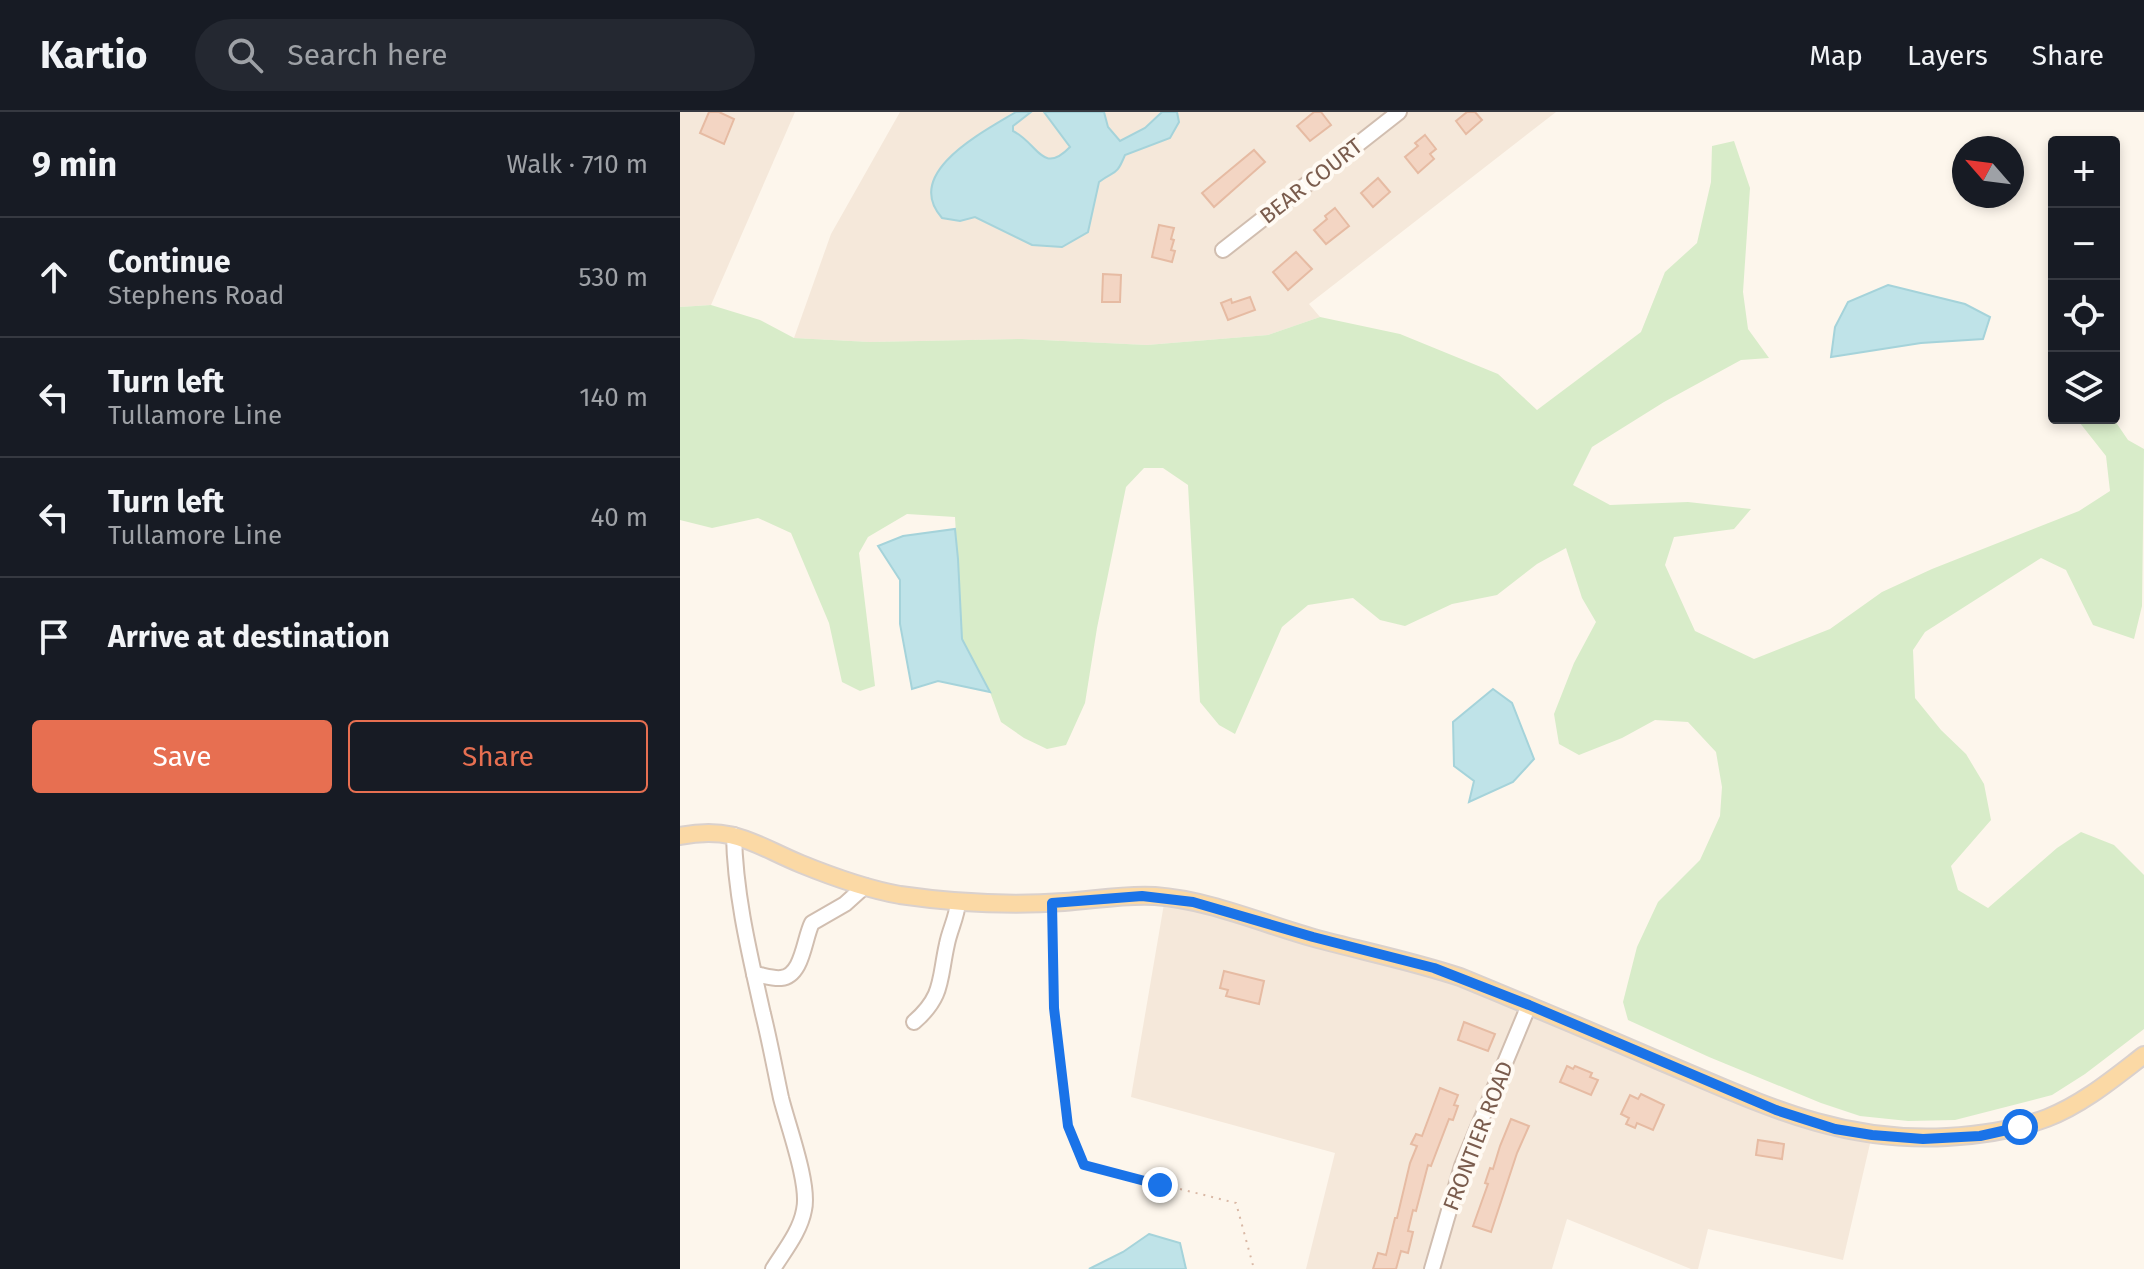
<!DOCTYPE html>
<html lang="en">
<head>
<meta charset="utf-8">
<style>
	:root { --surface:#171b24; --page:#242831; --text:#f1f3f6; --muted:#9ea1a6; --line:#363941; --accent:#e76f51 }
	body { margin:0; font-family:"Fira Sans",sans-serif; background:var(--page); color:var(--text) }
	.controls { position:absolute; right:24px; top:24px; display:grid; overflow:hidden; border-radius:8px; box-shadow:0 4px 12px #0003 }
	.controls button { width:72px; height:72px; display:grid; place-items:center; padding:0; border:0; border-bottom:2px solid var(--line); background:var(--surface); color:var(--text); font:40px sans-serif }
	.compass { position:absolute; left:1272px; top:24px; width:72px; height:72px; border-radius:50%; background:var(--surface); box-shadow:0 4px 12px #0003; rotate:298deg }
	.stop { position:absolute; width:24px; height:24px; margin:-18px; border:6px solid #1a73e8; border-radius:50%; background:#fff }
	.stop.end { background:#1a73e8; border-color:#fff; box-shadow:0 2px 8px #0008 }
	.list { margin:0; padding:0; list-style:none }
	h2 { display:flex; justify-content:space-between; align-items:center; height:104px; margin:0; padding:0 32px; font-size:34px }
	h2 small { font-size:26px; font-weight:400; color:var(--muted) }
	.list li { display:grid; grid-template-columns:52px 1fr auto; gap:24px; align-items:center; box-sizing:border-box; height:120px; padding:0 32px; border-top:2px solid var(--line) }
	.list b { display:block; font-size:30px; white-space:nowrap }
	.list p { margin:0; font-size:26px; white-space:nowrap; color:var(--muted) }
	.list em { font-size:26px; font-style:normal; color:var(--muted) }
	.actions { display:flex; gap:16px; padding:24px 32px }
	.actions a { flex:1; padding:18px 0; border:2px solid var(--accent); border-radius:8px; text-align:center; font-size:28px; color:var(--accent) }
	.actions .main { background:var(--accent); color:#fff }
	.icon { flex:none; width:44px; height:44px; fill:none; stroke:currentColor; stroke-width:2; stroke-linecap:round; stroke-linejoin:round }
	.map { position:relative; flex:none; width:1464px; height:1157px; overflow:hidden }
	header { display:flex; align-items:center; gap:48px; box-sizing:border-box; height:112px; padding:0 40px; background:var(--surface); border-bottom:2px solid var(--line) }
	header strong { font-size:38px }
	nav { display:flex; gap:44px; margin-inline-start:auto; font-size:28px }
	.search { width:560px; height:72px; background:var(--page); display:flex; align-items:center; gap:20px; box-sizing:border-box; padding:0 28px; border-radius:44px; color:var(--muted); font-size:30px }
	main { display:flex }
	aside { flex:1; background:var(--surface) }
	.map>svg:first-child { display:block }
	.residential { fill:#f5e8da }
	.green { fill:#d8ecc9 }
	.water { fill:#bfe3e8; stroke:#a5d3da; stroke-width:2 }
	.building { fill:#f3d5c3; stroke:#e6bba3; stroke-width:2 }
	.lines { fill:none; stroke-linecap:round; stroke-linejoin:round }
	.minor-casing { stroke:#d1beb0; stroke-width:18 }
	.major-casing { stroke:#dad1cd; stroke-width:20 }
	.path { stroke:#d9b8a5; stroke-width:2; stroke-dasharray:2 6; stroke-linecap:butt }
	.minor { stroke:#fff; stroke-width:14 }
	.major { stroke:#fbd9a5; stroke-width:16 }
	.route { stroke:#1a73e8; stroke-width:10 }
	.labels { text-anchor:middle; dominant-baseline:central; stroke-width:8; stroke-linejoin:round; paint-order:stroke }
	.street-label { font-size:22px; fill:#7a5c4d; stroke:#fffaf3 }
</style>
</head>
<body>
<header>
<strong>Kartio</strong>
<div class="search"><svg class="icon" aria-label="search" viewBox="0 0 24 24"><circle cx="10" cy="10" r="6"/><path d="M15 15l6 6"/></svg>Search here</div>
<nav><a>Map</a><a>Layers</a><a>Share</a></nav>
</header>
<main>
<aside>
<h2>9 min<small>Walk · 710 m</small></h2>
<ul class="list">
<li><svg class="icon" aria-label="ahead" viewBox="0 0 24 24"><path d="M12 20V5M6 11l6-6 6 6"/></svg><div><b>Continue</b><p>Stephens Road</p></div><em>530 m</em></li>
<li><svg class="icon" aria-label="left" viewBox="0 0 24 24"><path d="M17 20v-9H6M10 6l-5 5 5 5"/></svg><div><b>Turn left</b><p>Tullamore Line</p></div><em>140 m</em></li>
<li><svg class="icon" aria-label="left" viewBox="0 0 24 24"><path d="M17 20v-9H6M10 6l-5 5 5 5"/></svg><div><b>Turn left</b><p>Tullamore Line</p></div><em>40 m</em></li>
<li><svg class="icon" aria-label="arrive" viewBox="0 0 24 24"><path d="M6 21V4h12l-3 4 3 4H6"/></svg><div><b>Arrive at destination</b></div></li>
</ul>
<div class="actions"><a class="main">Save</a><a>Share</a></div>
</aside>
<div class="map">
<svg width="1464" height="1157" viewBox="0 0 1464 1157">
	<rect width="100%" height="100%" fill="#fdf6ec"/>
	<!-- residential -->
	<g class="residential">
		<polygon points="0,0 115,0 31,193 0,195"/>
		<polygon points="220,0 876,0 629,192 640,205 588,223 467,233 342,227 190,230 114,226 151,122"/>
		<polygon points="485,786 754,856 1096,998 1192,1023 1163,1148 1028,1117 1018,1157 1011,1157 887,1107 872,1157 626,1157 655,1041 451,985"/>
	</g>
	<!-- green -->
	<polygon class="green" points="1054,29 1070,76 1063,180 1068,217 1089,246 1061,248 984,290 912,335 893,373 930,393 1008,390 1071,397 1054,417 994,425 985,453 1015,519 1074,547 1150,517 1202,480 1252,457 1399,399 1430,379 1426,344 1396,306 1433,306 1448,328 1464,337 1462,494 1454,527 1413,513 1386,458 1361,446 1245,520 1233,538 1235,586 1261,618 1286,642 1304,672 1311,708 1271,754 1278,778 1308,796 1377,736 1401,720 1434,733 1464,763 1464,917 1405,962 1372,983 1275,1008 1228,1009 1180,1004 1141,991 1029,945 948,908 943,890 957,835 978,790 1020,748 1040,704 1042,675 1036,640 1008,610 975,608 942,626 899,643 879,632 874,602 894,551 916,510 902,486 886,436 857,452 817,483 772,492 725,514 700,508 673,486 628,493 602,515 555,622 539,613 520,590 508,373 483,356 464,356 446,375 417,516 405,591 386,633 367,637 344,626 321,610 310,580 282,527 275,405 227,402 188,425 179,441 195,574 180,579 162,570 149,511 111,421 78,406 32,416 0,408 0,195 31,193 80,208 114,226 190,230 342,227 467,233 588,223 640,205 720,222 818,262 857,298 961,220 985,160 1017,131 1031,70 1032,34"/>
	<!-- water -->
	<g class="water">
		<path d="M336,0H351L333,14V19C358,31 362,64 390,35L364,0H424L428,15L440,29L465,16L482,0H497L499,10L490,26L445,43C436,65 435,58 419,70L408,120L382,135L352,133L295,105L280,109L262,106C222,61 303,20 336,0Z"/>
		<polygon points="1208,173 1285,192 1310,205 1303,227 1241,231 1151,245 1155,215 1168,190"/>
		<polygon points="275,417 278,447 282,527 310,580 258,569 232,577 220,512 220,468 198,434 223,424"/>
		<polygon points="813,577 832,591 854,647 833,670 789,690 794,669 774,654 773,610"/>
		<polygon points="469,1122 500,1131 506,1157 409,1157 443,1140"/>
	</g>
	<!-- building -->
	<g class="building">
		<polygon points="29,0 39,0 54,7 44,32 20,21"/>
		<polygon points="634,0 641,0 651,13 630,29 617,14"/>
		<polygon points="787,0 795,0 802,8 786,22 776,9"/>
		<polygon points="745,23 756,37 750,42 754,47 738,61 725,45 738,34 735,31"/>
		<polygon points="574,38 585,50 534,95 522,81"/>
		<polygon points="698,66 710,80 693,95 681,81"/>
		<polygon points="655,96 669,114 646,132 634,118 647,107 645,104"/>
		<polygon points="479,113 494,116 491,127 494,128 491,138 495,139 492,150 472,145"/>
		<polygon points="616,140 632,157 608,178 593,160"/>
		<polygon points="423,162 441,163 440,190 422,190"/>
		<polygon points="570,185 575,198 548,208 541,191 551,187 552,191"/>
		<polygon points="544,859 584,869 579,892 546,884 548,878 540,876"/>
		<polygon points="784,910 815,922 808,939 778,928"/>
		<polygon points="887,954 893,957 895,954 912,961 910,965 918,968 911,983 880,970"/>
		<polygon points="760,976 778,983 774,993 778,994 773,1008 769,1007 751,1054 748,1053 736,1099 733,1098 728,1119 733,1120 728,1141 721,1139 716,1157 693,1157 698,1141 706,1143 715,1106 717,1106 730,1051 737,1034 731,1032 736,1022 742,1024"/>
		<polygon points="961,982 984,993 973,1018 957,1011 955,1016 946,1012 949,1006 941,1002 950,983 958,987"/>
		<polygon points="831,1007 849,1014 837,1041 811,1120 793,1114 808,1072 805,1071 810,1056 813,1057 820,1034"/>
		<polygon points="1078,1028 1104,1032 1102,1047 1076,1043"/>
	</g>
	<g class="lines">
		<defs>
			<g id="minor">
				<polyline points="543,138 719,0"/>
				<path d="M54,723C55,783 70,844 83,902C90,930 95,958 101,986C108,1014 130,1073 124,1098C120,1120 104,1139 93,1157"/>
				<path d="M74,862C82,863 93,867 101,866C123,864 124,826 132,811L165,792L185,774"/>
				<path d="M234,910C264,884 259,867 267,832C270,817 277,805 278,790"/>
				<polyline points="752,1157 782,1054 849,893"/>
			</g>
			<path id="major" d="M0,724C54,713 75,733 121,752C153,765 186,777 220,783C275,791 329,794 384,790C414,788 445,782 475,784C529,788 581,811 634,826C682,839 732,849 780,865C848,893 915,921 982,950C1080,991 1157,1031 1267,1025C1302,1023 1335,1018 1367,1006C1403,992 1434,966 1464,943"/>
		</defs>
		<!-- minor casing -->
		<use href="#minor" class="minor-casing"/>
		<!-- major casing -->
		<use href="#major" class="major-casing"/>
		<!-- path -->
		<polyline class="path" points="373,804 374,896 388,1014 404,1053 556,1091 574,1157"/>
		<!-- minor -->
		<use href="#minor" class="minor"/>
		<!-- major -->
		<use href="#major" class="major"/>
	</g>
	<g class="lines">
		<!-- route -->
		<polyline class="route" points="480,1073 404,1053 388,1014 374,896 372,791 462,784 513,790 633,825 754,856 849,893 1096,998 1155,1017 1192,1023 1243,1027 1300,1024 1340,1015"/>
	</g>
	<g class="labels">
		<!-- street labels -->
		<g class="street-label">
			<text transform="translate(631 69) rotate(-38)">BEAR COURT</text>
			<text transform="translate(798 1024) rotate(-69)">FRONTIER ROAD</text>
		</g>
	</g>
</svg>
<div class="controls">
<button>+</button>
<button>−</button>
<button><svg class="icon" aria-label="locate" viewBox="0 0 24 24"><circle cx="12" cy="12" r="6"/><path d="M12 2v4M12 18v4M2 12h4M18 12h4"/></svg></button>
<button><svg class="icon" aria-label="layers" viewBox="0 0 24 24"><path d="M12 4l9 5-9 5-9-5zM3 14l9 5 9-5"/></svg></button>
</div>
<svg class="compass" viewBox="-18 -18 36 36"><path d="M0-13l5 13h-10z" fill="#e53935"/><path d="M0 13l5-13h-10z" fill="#9ea1a6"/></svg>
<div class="stop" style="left:1340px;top:1015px"></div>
<div class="stop end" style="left:480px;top:1073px"></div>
</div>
</main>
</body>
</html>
